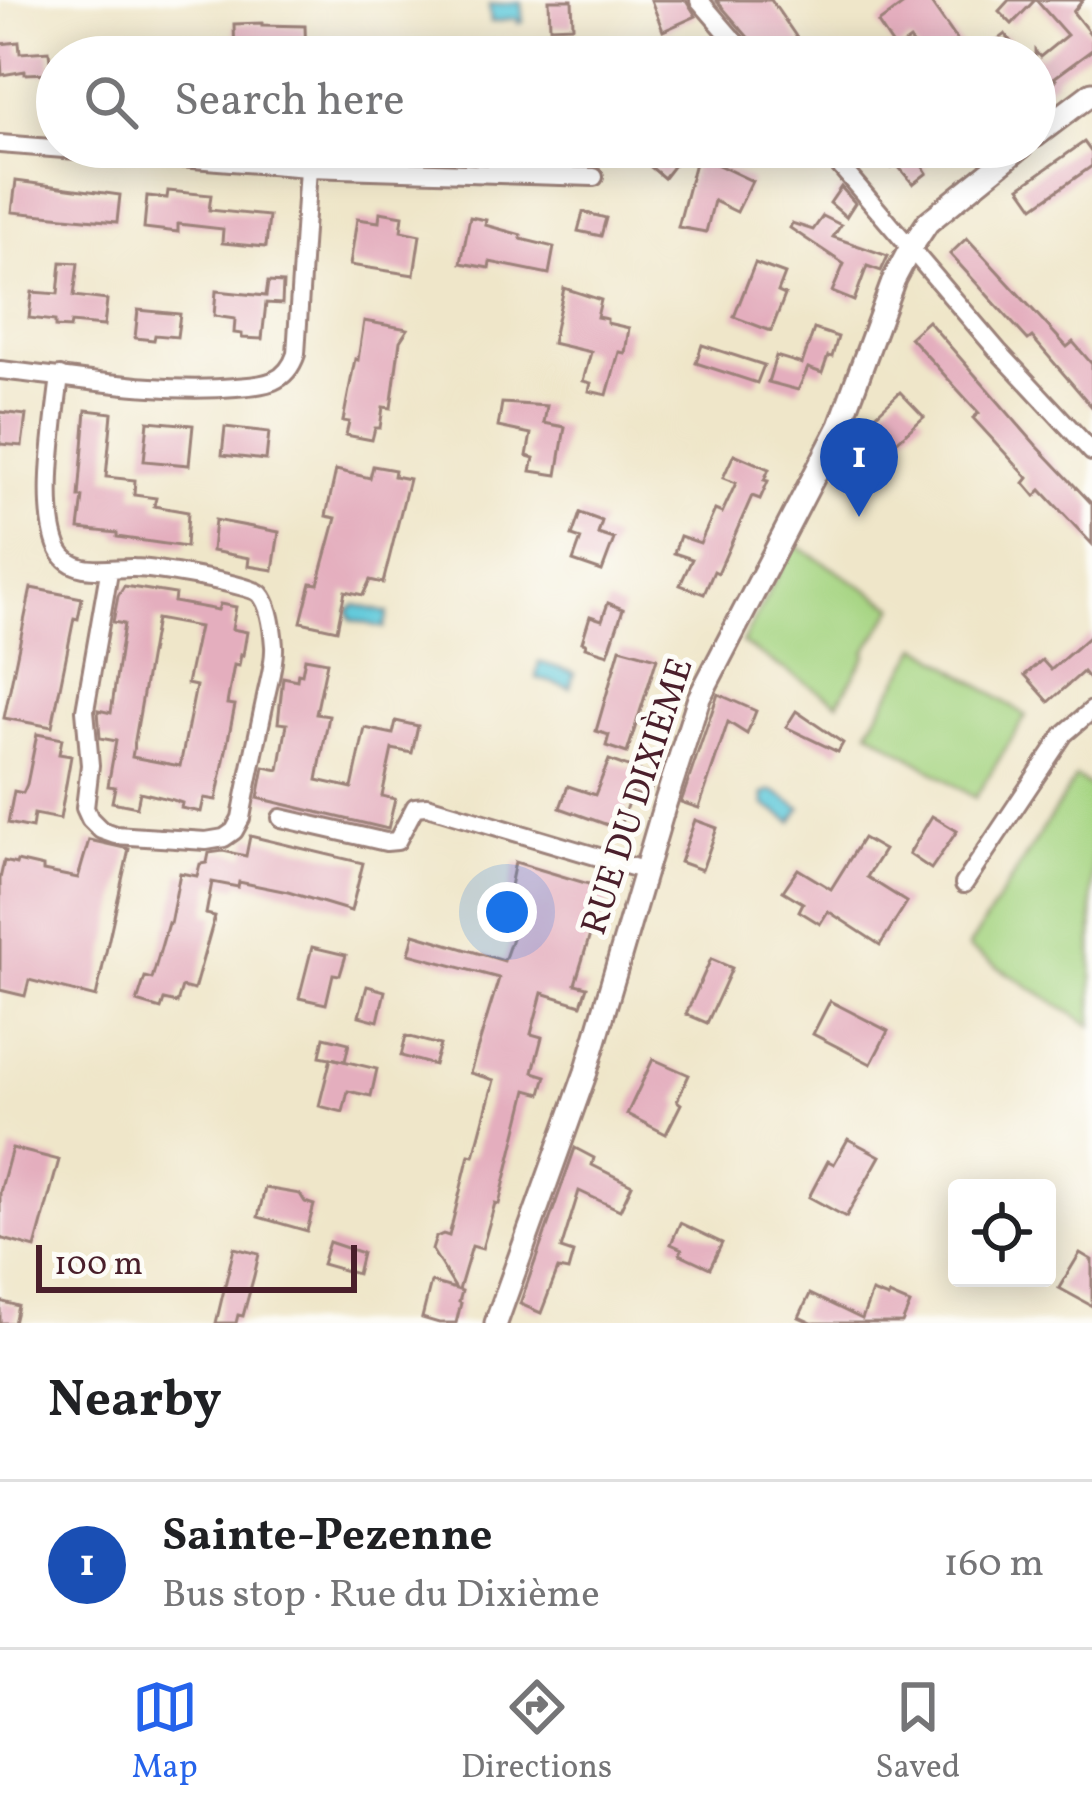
<!DOCTYPE html>
<html lang="en">
<head>
<meta charset="utf-8">
<style>
	:root { --surface:#fff; --page:#f6f6f6; --text:#202124; --muted:#757577; --line:#e0e0e0; --accent:#2563eb }
	body { margin:0; font-family:Vollkorn,serif; background:var(--page); color:var(--text) }
	.controls { position:absolute; right:36px; bottom:36px; display:grid; overflow:hidden; border-radius:12px; box-shadow:0 6px 30px #0003 }
	.controls button { width:108px; height:108px; display:grid; place-items:center; padding:0; border:0; border-bottom:3px solid var(--line); background:var(--surface); color:var(--text); font:60px sans-serif }
	.scale { position:absolute; left:36px; bottom:30px; width:321px; box-sizing:border-box; padding-left:12px; border:6px solid #4a1f2b; border-top:0; font-size:33px; line-height:42px; white-space:nowrap; color:#4a1f2b; -webkit-text-stroke:9px #fdfcf7; paint-order:stroke }
	.you { position:absolute; left:507px; top:912px; width:42px; height:42px; margin:-30px; border:9px solid #fff; border-radius:50%; background:#1a73e8; box-shadow:0 0 0 18px #1a73e833 }
	.badge { display:grid; place-items:center; width:78px; height:78px; border-radius:50%; background:var(--accent); color:#fff; font-size:39px; font-weight:700 }
	.pin { position:absolute; translate:-50% -99px; filter:drop-shadow(0 3px 6px #0008) }
	.pin::after { content:''; position:absolute; top:63px; width:42px; height:36px; background:inherit; clip-path:polygon(0 0,100% 0,50% 100%) }
	.list { margin:0; padding:0; list-style:none }
	h2 { display:flex; justify-content:space-between; align-items:center; height:156px; margin:0; padding:0 48px; font-size:51px }
	h2 small { font-size:39px; font-weight:400; color:var(--muted) }
	.list li { display:grid; grid-template-columns:78px 1fr auto; gap:36px; align-items:center; box-sizing:border-box; height:168px; padding:0 48px; border-top:3px solid var(--line) }
	.list b { display:block; font-size:45px; white-space:nowrap }
	.list p { margin:0; font-size:39px; white-space:nowrap; color:var(--muted) }
	.list em { font-size:39px; font-style:normal; color:var(--muted) }
	.icon { flex:none; width:66px; height:66px; fill:none; stroke:currentColor; stroke-width:2; stroke-linecap:round; stroke-linejoin:round }
	.map { position:relative; flex:none; width:1092px; height:1323px; overflow:hidden }
	.search { position:absolute; background:var(--surface); box-shadow:0 6px 30px #0003; left:36px; right:36px; top:36px; height:132px; display:flex; align-items:center; gap:30px; box-sizing:border-box; padding:0 42px; border-radius:66px; color:var(--muted); font-size:45px }
	.sheet { height:324px; background:var(--surface) }
	nav { display:flex; justify-content:space-around; align-items:center; box-sizing:border-box; height:168px; border-top:3px solid var(--line); background:var(--surface); font-size:33px; color:var(--muted) }
	nav a { display:grid; justify-items:center; gap:6px }
	nav .on { color:var(--accent) }
	.map>svg:first-child { display:block }
	.green { fill:#a5d481; stroke:#787a56; stroke-width:3 }
	.water { fill:#5fc9da; stroke:#547482; stroke-width:3 }
	.building { fill:#e4aebe; fill-rule:evenodd }
	.lines { fill:none; stroke-linecap:round; stroke-linejoin:round }
	.minor-casing { stroke:#9c827a; stroke-width:22 }
	.tertiary-casing { stroke:#9c827a; stroke-width:27 }
	.minor { stroke:#fff; stroke-width:16 }
	.tertiary { stroke:#fff; stroke-width:21 }
	.labels { text-anchor:middle; dominant-baseline:central; stroke-width:10; stroke-linejoin:round; paint-order:stroke }
	.street-label { font-size:36px; fill:#4a1f2b; stroke:#fdfcf7 }
</style>
</head>
<body>
<div class="map">
<svg width="1092" height="1323" viewBox="0 0 1092 1323">
	<rect width="100%" height="100%" fill="#fdfcf7"/>
	<filter id="ink" filterUnits="userSpaceOnUse"><feTurbulence type="fractalNoise" baseFrequency=".00833" numOctaves="2"/><feDisplacementMap in="SourceGraphic" scale="24" xChannelSelector="R" yChannelSelector="G"/><feConvolveMatrix kernelMatrix="1 2 1 2 8 2 1 2 1" color-interpolation-filters="sRGB"/></filter>
	<filter id="wash" filterUnits="userSpaceOnUse"><feTurbulence type="fractalNoise" baseFrequency=".004" numOctaves="4" result="noise"/><feDisplacementMap in="SourceGraphic" scale="48" xChannelSelector="R" yChannelSelector="G"/><feGaussianBlur stdDeviation="2.7" result="paint"/><feColorMatrix in="noise" values="0 0 0 0 0 0 0 0 0 0 0 0 0 0 0 0 0 1.4 0 .05"/><feComposite in="paint" operator="in"/></filter>
	<g filter="url(#wash)">
		<rect width="100%" height="100%" fill="#efe6c9"/>
		<!-- green -->
		<g class="green">
			<polygon points="794,544 895,607 865,652 867,654 838,703 742,643"/>
			<polygon points="919,646 1026,716 975,798 868,730"/>
			<polygon points="1076,777 1092,788 1092,1026 968,948"/>
		</g>
		<!-- water -->
		<g class="water">
			<polygon points="521,2 523,22 518,23 517,19 491,22 489,5"/>
			<polygon points="356,605 388,613 384,628 352,620 348,611"/>
			<polygon points="539,662 574,673 570,688 536,678"/>
			<polygon points="773,791 801,808 792,822 765,805 763,794"/>
		</g>
		<g id="blocks">
			<!-- building -->
			<g class="building">
				<polygon points="549,0 572,0 573,26 550,27"/>
				<polygon points="651,0 686,0 696,16 663,31"/>
				<polygon points="716,0 771,0 804,48 791,57 760,57 758,49"/>
				<polygon points="909,0 929,0 969,57 923,57 910,40 896,50 878,23"/>
				<polygon points="1009,0 1035,0 1012,24 999,11"/>
				<polygon points="1036,0 1083,0 1073,12 1092,36 1092,50 1054,78 1056,80 1035,97 1035,51 1040,57 1067,35"/>
				<polygon points="262,23 262,25 305,26 306,57 235,57 234,24"/>
				<polygon points="1005,34 1017,50 1008,57 974,57"/>
				<polygon points="19,42 20,53 49,51 51,73 25,74 25,71 2,75 0,44"/>
				<polygon points="1084,142 1092,153 1092,166 1034,207 1020,187"/>
				<polygon points="627,147 688,147 664,178"/>
				<polygon points="876,147 949,147 923,167 927,173 913,184 897,165 892,168"/>
				<polygon points="697,155 752,181 737,212 714,201 706,232 678,227"/>
				<polygon points="16,181 120,195 117,222 12,212"/>
				<polygon points="841,187 855,203 846,217 830,203"/>
				<polygon points="168,191 211,195 209,210 269,216 266,247 222,243 223,229 178,224 178,232 144,228 147,196 167,198"/>
				<polygon points="380,212 403,216 401,231 420,235 414,275 350,265 357,219 379,222"/>
				<polygon points="583,212 606,218 601,236 578,231"/>
				<polygon points="823,216 841,225 833,237 888,256 881,271 867,266 854,301 832,292 844,264 790,228 792,223 813,230"/>
				<polygon points="470,217 486,220 485,225 521,235 521,239 554,247 549,274 490,262 489,268 461,263"/>
				<polygon points="967,238 1067,347 1073,342 1092,364 1092,407 1032,337 1028,340 950,254"/>
				<polygon points="61,262 78,263 74,296 107,300 104,326 71,323 70,328 55,327 55,321 29,318 32,292 58,294"/>
				<polygon points="755,263 785,274 778,292 785,295 771,331 734,317"/>
				<polygon points="268,282 283,283 282,304 266,303 262,339 242,338 242,334 234,333 235,319 214,316 216,291 266,296"/>
				<polygon points="564,288 601,300 597,317 607,319 607,323 629,328 625,353 619,352 607,395 589,391 591,383 583,381 591,352 552,343"/>
				<polygon points="138,310 180,314 177,337 155,335 154,340 135,338"/>
				<polygon points="364,321 408,329 400,341 391,408 383,407 380,428 375,428 372,440 346,435 349,422 343,421 355,359 358,360"/>
				<polygon points="928,321 1036,445 1092,504 1092,544 1041,490 1035,496 1024,483 1028,478 973,418 979,413 910,337"/>
				<polygon points="814,329 838,337 832,357 828,356 822,373 808,368 798,390 768,382 776,356 802,364"/>
				<polygon points="702,345 764,365 757,383 696,363"/>
				<polygon points="900,392 924,417 893,445 870,420"/>
				<polygon points="502,403 547,406 544,423 565,427 557,475 531,471 534,458 527,456 531,434 498,427"/>
				<polygon points="86,410 112,413 106,477 135,480 134,495 156,498 154,506 188,512 186,547 117,537 117,533 79,529 83,497 79,497"/>
				<polygon points="0,412 26,415 22,446 0,444"/>
				<polygon points="148,421 193,425 189,465 144,461"/>
				<polygon points="225,427 269,432 266,460 222,455"/>
				<polygon points="734,454 769,469 764,480 768,481 760,499 752,496 718,573 714,571 704,594 680,585 692,559 674,553 680,536 700,543 715,510 722,513 736,483 723,478"/>
				<polygon points="373,466 395,470 394,476 409,479 383,583 370,580 363,595 345,591 337,630 301,622 311,583 318,584 336,518 326,516 336,470 370,478"/>
				<polygon points="580,513 602,521 598,534 614,539 602,571 573,561 581,539 572,536"/>
				<polygon points="215,520 279,532 273,570 248,566 249,558 212,551"/>
				<path d="M124,586L175,594L174,602L218,610L220,604L236,607L232,629L247,632L243,655L241,654L239,666L234,665L227,704L235,705L216,800L204,798L201,812L181,808L182,803L173,800L140,792L137,807L112,802L115,787L108,786L116,741L100,738L98,710L111,713L124,624L113,622L118,596ZM156,619L199,627L187,684L196,686L180,766L132,757Z"/>
				<polygon points="31,588 82,598 78,619 74,618 52,727 4,718"/>
				<polygon points="608,603 623,609 608,654 585,647 586,643 582,642 590,616 602,620"/>
				<polygon points="1092,634 1092,683 1083,672 1049,702 1025,675 1042,660 1051,670"/>
				<polygon points="620,648 657,658 627,753 606,746 609,735 596,731"/>
				<polygon points="305,658 327,662 316,714 329,716 317,780 352,788 365,728 393,734 396,721 418,726 412,753 392,749 382,796 395,799 388,829 258,798 264,767 279,770 287,724 278,723 283,677 297,680 298,673 302,674"/>
				<polygon points="718,694 756,711 747,734 728,722 699,808 681,802"/>
				<polygon points="796,711 843,743 838,752 786,727"/>
				<polygon points="37,734 62,739 59,754 71,756 60,819 34,814 32,828 8,823 14,791 23,793 27,784"/>
				<polygon points="609,760 655,777 648,798 631,793 619,829 560,808 568,786 595,795"/>
				<polygon points="932,816 957,831 931,869 909,854"/>
				<polygon points="695,820 717,828 702,870 680,862"/>
				<polygon points="250,836 363,863 351,911 288,892 239,882 238,887 212,882 206,914 215,916 194,990 182,987 177,1003 164,1000 161,1009 137,1002 145,977 152,979 168,923 170,924 180,873 197,876 200,864 207,863 209,853 223,851 246,856"/>
				<polygon points="863,838 884,850 867,877 907,902 880,945 828,911 820,924 799,911 803,903 783,891 798,869 831,889"/>
				<polygon points="89,840 129,849 96,997 29,980 25,996 0,990 0,879 4,861 16,864 17,861 43,867 43,871 78,878"/>
				<polygon points="515,862 602,888 601,892 610,895 601,927 593,925 575,984 587,987 581,1005 542,993 531,1034 542,1037 533,1072 546,1076 541,1094 527,1090 499,1204 495,1203 482,1249 472,1246 459,1290 462,1291 459,1302 461,1303 456,1323 439,1323 422,1318 431,1282 456,1289 432,1250 436,1237 443,1234 449,1236 469,1155 474,1156 494,1080 470,1073 499,978 409,954 414,934 504,961 525,901 508,896"/>
				<polygon points="312,947 346,955 340,975 333,974 326,1004 299,998"/>
				<polygon points="711,959 732,968 707,1023 686,1014"/>
				<polygon points="367,986 385,991 378,1021 359,1016"/>
				<polygon points="830,1001 888,1031 871,1064 813,1034"/>
				<polygon points="406,1036 440,1045 434,1065 401,1056"/>
				<polygon points="324,1037 349,1043 345,1061 320,1056"/>
				<polygon points="331,1058 377,1069 371,1096 348,1091 343,1112 319,1106"/>
				<polygon points="653,1059 689,1075 677,1101 681,1104 666,1134 627,1114"/>
				<polygon points="848,1139 880,1156 846,1217 809,1197 828,1161 834,1164"/>
				<polygon points="12,1148 59,1160 35,1248 0,1238 0,1192"/>
				<polygon points="575,1148 594,1158 592,1165 632,1185 620,1210 579,1191 561,1249 573,1253 568,1271 558,1269 541,1313 520,1304"/>
				<polygon points="265,1188 300,1194 305,1202 314,1205 307,1231 258,1217"/>
				<polygon points="680,1223 722,1243 710,1268 680,1254 682,1249 671,1244"/>
				<polygon points="329,1242 362,1253 357,1274 322,1264"/>
				<polygon points="234,1248 259,1254 254,1276 243,1316 238,1315 236,1323 216,1323"/>
				<polygon points="1080,1253 1092,1260 1092,1306 1059,1288"/>
				<polygon points="872,1292 888,1298 889,1295 910,1304 902,1323 812,1323 799,1317 810,1294 862,1319"/>
				<polygon points="0,1301 18,1306 14,1323 0,1323"/>
			</g>
		</g>
	</g>
	<g filter="url(#ink)">
		<use href="#blocks" fill-opacity="0" stroke="#9c827a" stroke-width="3"/>
		<g class="lines">
			<defs>
				<g id="minor">
					<polyline points="699,0 748,57"/>
					<polyline points="0,144 308,168 594,177"/>
					<polyline points="824,147 998,351 1092,452"/>
					<path d="M0,370C77,378 158,394 236,387C248,386 261,386 273,381C285,376 292,366 296,354L308,168"/>
					<path d="M60,376C55,421 40,510 59,550C73,578 111,567 134,568C151,568 250,584 260,594C270,605 273,632 274,646C275,664 268,684 265,701C257,740 248,779 241,818L234,831L224,838L206,841L115,835L101,830L90,819L85,808L90,765L85,710L109,572"/>
					<polyline points="281,818 386,842 397,841 415,807 427,806 646,871"/>
					<polyline points="964,884 1064,734 1092,710"/>
				</g>
				<g id="tertiary">
					<polyline points="1035,136 1092,93"/>
					<polyline points="496,1323 586,1072 664,807 699,698 840,426 894,279 910,249 928,222 1021,147"/>
				</g>
			</defs>
			<!-- minor casing -->
			<use href="#minor" class="minor-casing"/>
			<!-- tertiary casing -->
			<use href="#tertiary" class="tertiary-casing"/>
			<!-- minor -->
			<use href="#minor" class="minor"/>
			<!-- tertiary -->
			<use href="#tertiary" class="tertiary"/>
		</g>
	</g>
	<g class="labels">
		<!-- street labels -->
		<g class="street-label">
			<text transform="translate(639 797) rotate(-72)">RUE DU DIXIÈME</text>
		</g>
	</g>
</svg>
<div class="controls">
<button><svg class="icon" aria-label="locate" viewBox="0 0 24 24"><circle cx="12" cy="12" r="6"/><path d="M12 2v4M12 18v4M2 12h4M18 12h4"/></svg></button>
</div>
<div class="scale">100 m</div>
<div class="you"></div>
<div class="pin badge" style="left:859px;top:517px;background:#1a4fb4">1</div>
<div class="search"><svg class="icon" aria-label="search" viewBox="0 0 24 24"><circle cx="10" cy="10" r="6"/><path d="M15 15l6 6"/></svg>Search here</div>
</div>
<section class="sheet">
<h2>Nearby<small></small></h2>
<ul class="list">
<li><span class="badge" style="background:#1a4fb4">1</span><div><b>Sainte-Pezenne</b><p>Bus stop · Rue du Dixième</p></div><em>160 m</em></li>
</ul>
</section>
<nav>
<a class="on"><svg class="icon" aria-label="map" viewBox="0 0 24 24"><path d="M3 6l6-2 6 2 6-2v14l-6 2-6-2-6 2zM9 4v14M15 6v14"/></svg>Map</a>
<a><svg class="icon" aria-label="directions" viewBox="0 0 24 24"><path d="M12 3l9 9-9 9-9-9zM9 14v-3h6M13 9l2 2-2 2"/></svg>Directions</a>
<a><svg class="icon" aria-label="saved" viewBox="0 0 24 24"><path d="M7 4h10v16l-5-4-5 4z"/></svg>Saved</a>
</nav>
</body>
</html>
